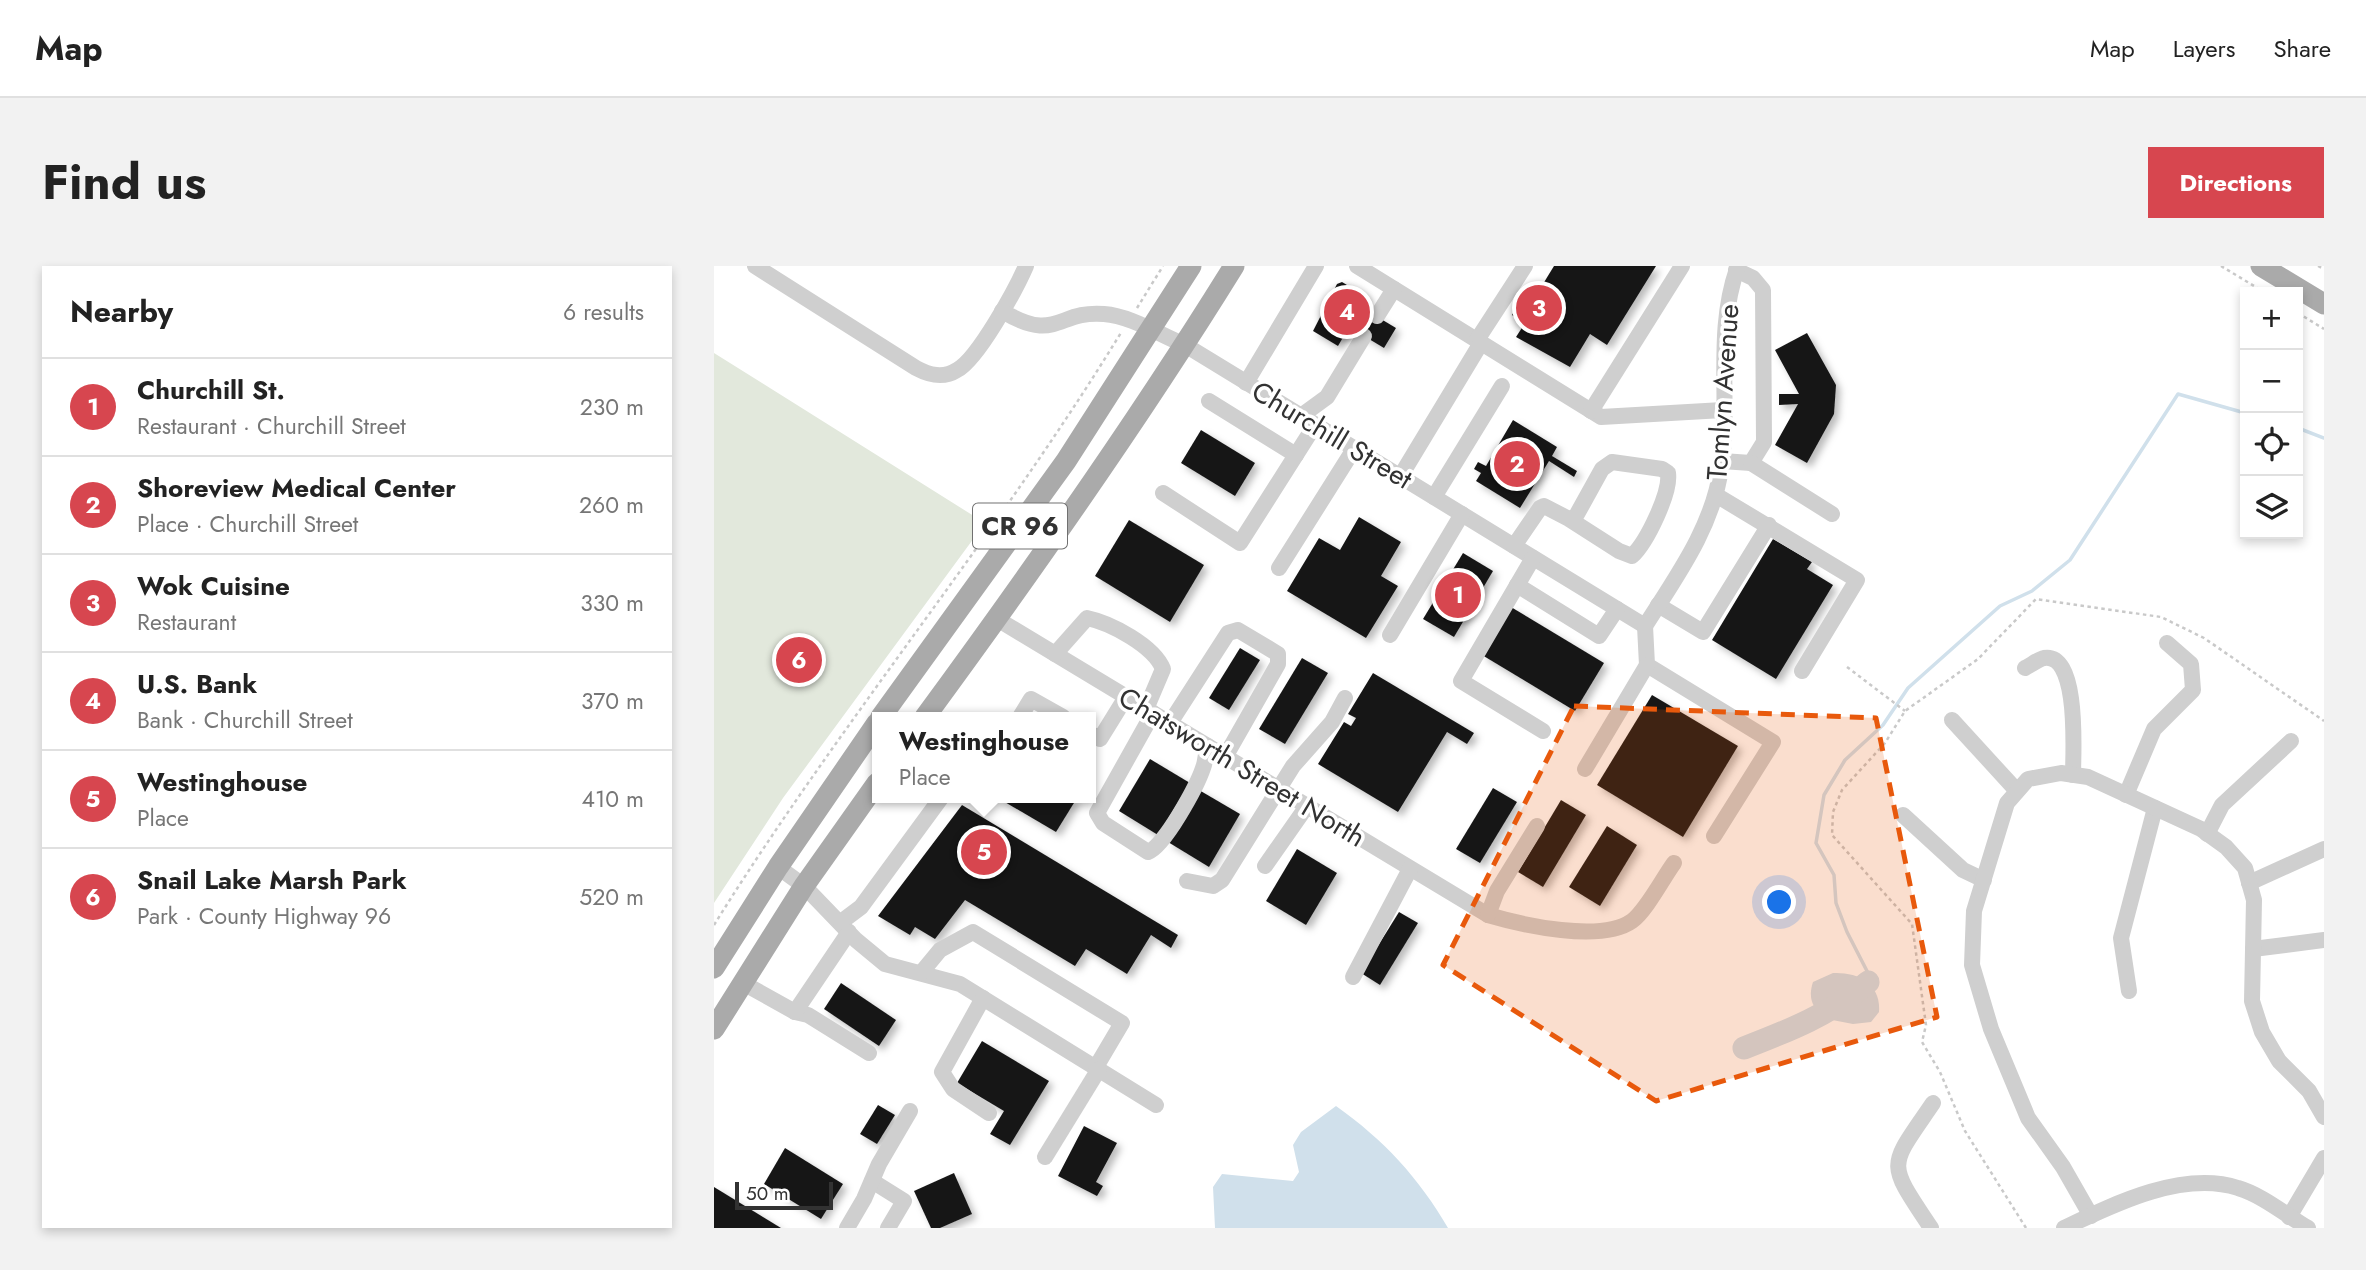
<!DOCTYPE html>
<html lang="en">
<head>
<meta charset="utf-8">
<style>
	:root { --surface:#fff; --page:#f2f2f2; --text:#222; --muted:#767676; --line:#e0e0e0; --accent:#d7464f }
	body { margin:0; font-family:Jost,sans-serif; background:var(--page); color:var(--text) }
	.controls { position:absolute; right:21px; top:21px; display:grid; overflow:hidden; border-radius:0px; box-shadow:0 4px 10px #0003 }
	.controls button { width:63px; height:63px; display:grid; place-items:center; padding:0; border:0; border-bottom:2px solid var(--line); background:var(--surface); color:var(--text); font:35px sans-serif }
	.scale { position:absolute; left:21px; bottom:18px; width:98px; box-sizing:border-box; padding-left:7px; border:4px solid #323232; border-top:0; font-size:19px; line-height:24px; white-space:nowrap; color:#323232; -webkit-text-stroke:5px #fff; paint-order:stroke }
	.you { position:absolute; left:1066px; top:637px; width:24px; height:24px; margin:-18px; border:5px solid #fff; border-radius:50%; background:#1a73e8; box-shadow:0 0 0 10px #1a73e833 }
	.badge { display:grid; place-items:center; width:46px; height:46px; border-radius:50%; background:var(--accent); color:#fff; font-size:23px; font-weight:700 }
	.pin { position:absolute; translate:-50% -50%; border:4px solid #fff; box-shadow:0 2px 7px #0006 }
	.popup { position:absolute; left:158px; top:446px; width:224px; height:91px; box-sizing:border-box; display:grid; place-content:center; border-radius:0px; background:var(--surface); filter:drop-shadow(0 2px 5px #0005); font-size:23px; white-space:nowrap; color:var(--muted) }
	.popup b { font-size:26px; color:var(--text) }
	.popup::after { content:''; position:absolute; left:50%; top:100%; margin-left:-14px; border:14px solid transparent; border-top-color:var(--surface) }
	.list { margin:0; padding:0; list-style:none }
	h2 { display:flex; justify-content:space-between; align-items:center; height:91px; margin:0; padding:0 28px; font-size:30px }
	h2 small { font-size:23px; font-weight:400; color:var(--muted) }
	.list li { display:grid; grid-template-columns:46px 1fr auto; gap:21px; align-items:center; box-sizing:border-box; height:98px; padding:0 28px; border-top:2px solid var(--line) }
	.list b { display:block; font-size:26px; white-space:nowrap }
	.list p { margin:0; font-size:23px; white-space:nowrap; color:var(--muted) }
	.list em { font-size:23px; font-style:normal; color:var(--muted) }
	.icon { flex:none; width:38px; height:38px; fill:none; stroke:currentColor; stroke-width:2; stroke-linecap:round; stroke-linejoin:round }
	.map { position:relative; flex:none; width:1610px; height:962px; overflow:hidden; border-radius:0px }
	header { display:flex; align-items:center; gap:42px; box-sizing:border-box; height:98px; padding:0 35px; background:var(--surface); border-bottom:2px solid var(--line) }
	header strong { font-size:33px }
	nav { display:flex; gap:38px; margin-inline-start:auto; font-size:24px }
	.intro { display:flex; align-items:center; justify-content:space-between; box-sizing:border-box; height:168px; padding:0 42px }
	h1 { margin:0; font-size:49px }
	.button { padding:18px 32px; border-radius:0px; background:var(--accent); color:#fff; font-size:24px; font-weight:700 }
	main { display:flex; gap:42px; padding:0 42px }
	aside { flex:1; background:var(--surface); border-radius:0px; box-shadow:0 4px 10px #0003 }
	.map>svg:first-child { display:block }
	.green { fill:#e2e8dc }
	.water { fill:#d0e0eb }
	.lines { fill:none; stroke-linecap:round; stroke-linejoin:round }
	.stream { stroke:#d0e0eb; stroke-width:3.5 }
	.river { stroke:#d0e0eb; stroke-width:23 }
	.building { fill:#191919; filter:url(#shadow) }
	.path { stroke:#c9c9c9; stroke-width:2.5; stroke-dasharray:3.5 3.5; stroke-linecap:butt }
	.minor { stroke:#cfcfcf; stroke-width:16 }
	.major { stroke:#aaa; stroke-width:21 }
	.marked { fill:#e8590c; fill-opacity:0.2; stroke:#e8590c; stroke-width:5; stroke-dasharray:14 9; stroke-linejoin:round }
	.labels { text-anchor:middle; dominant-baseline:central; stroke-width:7; stroke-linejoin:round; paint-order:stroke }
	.shield { fill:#fff; stroke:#707070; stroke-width:2 }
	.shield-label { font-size:26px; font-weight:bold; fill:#323232 }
	.street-label { font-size:28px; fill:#323232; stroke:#fff }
</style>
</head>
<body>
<header>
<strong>Map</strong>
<nav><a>Map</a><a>Layers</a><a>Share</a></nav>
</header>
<div class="intro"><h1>Find us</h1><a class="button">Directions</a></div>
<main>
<aside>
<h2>Nearby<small>6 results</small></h2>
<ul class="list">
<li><span class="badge">1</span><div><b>Churchill St.</b><p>Restaurant · Churchill Street</p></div><em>230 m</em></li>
<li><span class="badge">2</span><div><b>Shoreview Medical Center</b><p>Place · Churchill Street</p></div><em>260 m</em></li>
<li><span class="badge">3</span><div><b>Wok Cuisine</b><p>Restaurant</p></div><em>330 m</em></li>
<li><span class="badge">4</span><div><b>U.S. Bank</b><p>Bank · Churchill Street</p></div><em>370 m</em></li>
<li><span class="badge">5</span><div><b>Westinghouse</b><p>Place</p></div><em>410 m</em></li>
<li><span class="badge">6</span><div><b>Snail Lake Marsh Park</b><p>Park · County Highway 96</p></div><em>520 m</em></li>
</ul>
</aside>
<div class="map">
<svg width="1610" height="962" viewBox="0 0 1610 962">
	<defs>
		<filter id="shadow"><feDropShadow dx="4.5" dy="4.5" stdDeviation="3.5" flood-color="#0004"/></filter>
	</defs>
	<rect width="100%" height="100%" fill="#fff"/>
	<!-- green -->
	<polygon class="green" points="0,87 271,257 69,532 0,637"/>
	<!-- water -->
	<g class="water">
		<path d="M1119,707C1145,706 1167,718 1165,746L1157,756L1139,758L1108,752C1098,739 1094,732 1099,716Z"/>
		<path d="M622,840C670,874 705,912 734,962H501L499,921L508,908L579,915L585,906L579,879L587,866Z"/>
	</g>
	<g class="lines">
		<!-- stream -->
		<g class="stream">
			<polyline points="1584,162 1610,172"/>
			<polyline points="1154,716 1154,707 1133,666 1122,637 1120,609 1102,577 1110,529 1131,494 1169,459 1194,422 1286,340 1318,325 1356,294 1464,128 1531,147"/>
		</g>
		<!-- river -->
		<path class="river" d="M1030,782C1074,765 1118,748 1154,716"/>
	</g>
	<!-- building -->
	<g class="building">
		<polygon points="840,0 942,0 893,79 876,68 856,101 802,71 811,57 798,49 804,38 813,44"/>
		<polygon points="628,16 653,31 647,41 682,62 670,82 635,61 624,80 599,65 623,18"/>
		<polygon points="1093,67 1122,119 1120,148 1093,197 1061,179 1084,138 1065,139 1065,128 1085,128 1061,84"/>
		<polygon points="799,154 843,181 838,190 863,205 860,211 835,195 806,242 762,215 767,207 760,203 764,196 772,200"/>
		<polygon points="487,164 541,197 521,230 467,197"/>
		<polygon points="645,251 687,276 667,310 684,320 652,372 573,325 605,272 626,284"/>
		<polygon points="415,254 490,299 456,356 381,310"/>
		<polygon points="1059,273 1098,296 1093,303 1119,319 1062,413 998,374"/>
		<polygon points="749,287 779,305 740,371 709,353"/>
		<polygon points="797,341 890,397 861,445 768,389"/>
		<polygon points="526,382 546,394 515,444 495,432"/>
		<polygon points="588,392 614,407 571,478 545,463"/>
		<polygon points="659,407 760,467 753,478 733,466 684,546 604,498 630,456 637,460 642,452 634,448"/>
		<polygon points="938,429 1024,480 969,571 883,519"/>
		<polygon points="436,493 476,517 444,569 405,545"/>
		<polygon points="779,522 803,536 766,597 742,583"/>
		<polygon points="485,524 526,548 495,601 454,576"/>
		<polygon points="284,532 363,532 342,566"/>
		<polygon points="847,534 872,549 829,621 804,606"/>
		<polygon points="248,539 464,669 457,682 437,669 413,708 372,683 361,700 251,634 221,673 201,661 196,669 164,650"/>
		<polygon points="893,560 923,579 886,640 855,621"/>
		<polygon points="583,583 623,607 592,659 552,635"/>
		<polygon points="685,646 704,657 666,719 647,707"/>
		<polygon points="127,717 182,754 165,780 110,743"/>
		<polygon points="268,775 335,815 296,879 276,868 290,845 243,817"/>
		<polygon points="164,839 181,849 163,878 146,868"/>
		<polygon points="370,860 403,877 382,916 389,920 383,930 344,910"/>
		<polygon points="71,882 129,918 107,953 50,918"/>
		<polygon points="240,907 258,948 226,962 217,962 200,925"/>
		<polygon points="0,921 67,962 0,962"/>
	</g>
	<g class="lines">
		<!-- path -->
		<g class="path">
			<polyline points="1507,0 1550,26"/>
			<polyline points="1604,0 1610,3"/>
			<polyline points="423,42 449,0"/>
			<polyline points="1584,47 1610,63"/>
			<polyline points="1133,401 1191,445"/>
			<path d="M0,659C127,455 283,270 408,65"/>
			<polyline points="1312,962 1251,865 1226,806 1208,776 1212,759 1198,658 1118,569 1119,546 1128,524 1171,477 1191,445 1264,393 1322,333 1447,351 1490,372 1610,455"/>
		</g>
		<!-- minor -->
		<g class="minor">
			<path d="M41,0L202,102C215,109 229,113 243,104C264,93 302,23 312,0"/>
			<polyline points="643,0 887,151 1009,144"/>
			<path d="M288,45C343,78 343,44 390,48C417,50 446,69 471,79L931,360"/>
			<polyline points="663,50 680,23"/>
			<polyline points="763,74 811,0"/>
			<polyline points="532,117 602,0"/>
			<polyline points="495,135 582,189"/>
			<polyline points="877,145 968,0"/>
			<polyline points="587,150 613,131 650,70"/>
			<polyline points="1008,195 1037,197 1050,176 1049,24 1039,12 1022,4"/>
			<polyline points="1037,197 1118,248"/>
			<polyline points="686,211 767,77"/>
			<polyline points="449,227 526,277 601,159"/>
			<polyline points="1002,229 1143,314 1088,405"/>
			<polyline points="720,231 788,120"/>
			<path d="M800,280L826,242L830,240L855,253L862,250L888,203L898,196L948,203L954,207C957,226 933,276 918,290L905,285L855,253"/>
			<polyline points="819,292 747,415 829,465"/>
			<polyline points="565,302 640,183"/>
			<polyline points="803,319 885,370 903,343"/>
			<polyline points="944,339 989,366 1055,259"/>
			<path d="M283,353L774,649C808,659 887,677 918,655C932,645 949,612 960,597"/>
			<path d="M931,360C962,311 999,261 1007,202C1017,134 1000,66 1024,0"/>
			<polyline points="931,360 933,399 1059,476 1000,570"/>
			<polyline points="676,369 748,248"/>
			<path d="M341,388L373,352C397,357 440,380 449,403L432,443"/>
			<path d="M1311,402C1317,399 1325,393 1330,392C1366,386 1359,489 1359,509"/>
			<path d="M439,447L383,547L389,557L434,586C450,581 483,520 489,502C492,495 491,488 494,480"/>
			<polyline points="306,451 317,433 349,451"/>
			<polyline points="1238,454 1303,525"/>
			<polyline points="456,457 514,367 524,364 564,388 564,398 511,491"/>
			<polyline points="377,468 386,473 412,431"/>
			<polyline points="871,503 933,399"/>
			<polyline points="1412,529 1440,463 1479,424 1477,398 1453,377"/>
			<polyline points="1189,549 1249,604 1270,614"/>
			<polyline points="1493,568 1508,539 1577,475"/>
			<polyline points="551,600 593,540"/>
			<polyline points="64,601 90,620 142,674 171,698 246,718 442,839"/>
			<polyline points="473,615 499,620 508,614 579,500 618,456 631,432"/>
			<polyline points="1535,617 1610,583"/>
			<polyline points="774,649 783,625 823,560"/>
			<polyline points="127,656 147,641 227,532"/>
			<polyline points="1539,683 1610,674"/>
			<polyline points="207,707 226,684 259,666 408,757 382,801"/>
			<polyline points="639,711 696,603"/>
			<polyline points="29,717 81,746 94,749 155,787"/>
			<polyline points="1415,725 1407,672 1441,542"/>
			<polyline points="269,732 228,806 239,823 275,847"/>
			<polyline points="81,746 135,666"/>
			<polyline points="331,891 385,803"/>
			<polyline points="158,915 190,935 174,962"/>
			<polyline points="1377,950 1349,901 1314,852 1277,763 1258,699 1260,645 1293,537 1314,513 1347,507 1374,511 1487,563 1512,581 1531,602 1540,634 1538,735 1548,766 1565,795 1595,825 1610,851"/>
			<polyline points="1575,951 1610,892"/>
			<polyline points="133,962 150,933 165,898 196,845"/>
			<path d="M1217,962C1172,894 1174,903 1219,837"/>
			<path d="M1350,962C1400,938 1469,904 1524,922C1548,929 1572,949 1594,962"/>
		</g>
		<!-- major -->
		<g class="major">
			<polyline points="1547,0 1610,38"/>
			<polyline points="167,451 352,195 477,0"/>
			<path d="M211,451C319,304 424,155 520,0"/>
			<polyline points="0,702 64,601 163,457"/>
			<polyline points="0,763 90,620 163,517"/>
		</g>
	</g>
	<!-- marked area -->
	<path class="marked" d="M860,440L1162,452L1223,751L942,835L729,699Z"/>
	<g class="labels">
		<!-- shield labels -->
		<rect class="shield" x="259" y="237.5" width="94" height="45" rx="5"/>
		<g class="shield-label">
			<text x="306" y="260">CR 96</text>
		</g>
		<!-- street labels -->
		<g class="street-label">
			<text transform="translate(1009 126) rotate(-86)">Tomlyn Avenue</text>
			<text transform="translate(618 169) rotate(31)">Churchill Street</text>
			<text transform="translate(528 501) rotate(31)">Chatsworth Street North</text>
		</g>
	</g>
</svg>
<div class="controls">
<button>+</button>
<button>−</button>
<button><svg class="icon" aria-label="locate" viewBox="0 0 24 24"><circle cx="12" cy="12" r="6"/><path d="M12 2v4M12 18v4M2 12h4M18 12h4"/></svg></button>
<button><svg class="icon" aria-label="layers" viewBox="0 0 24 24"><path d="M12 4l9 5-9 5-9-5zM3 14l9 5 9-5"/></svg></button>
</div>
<div class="scale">50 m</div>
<div class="you"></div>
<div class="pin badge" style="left:744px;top:329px">1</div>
<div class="pin badge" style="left:803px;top:198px">2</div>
<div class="pin badge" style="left:825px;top:42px">3</div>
<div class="pin badge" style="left:633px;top:46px">4</div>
<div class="pin badge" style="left:270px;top:586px">5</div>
<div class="popup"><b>Westinghouse</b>Place</div>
<div class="pin badge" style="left:85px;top:394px">6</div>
</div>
</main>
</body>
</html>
